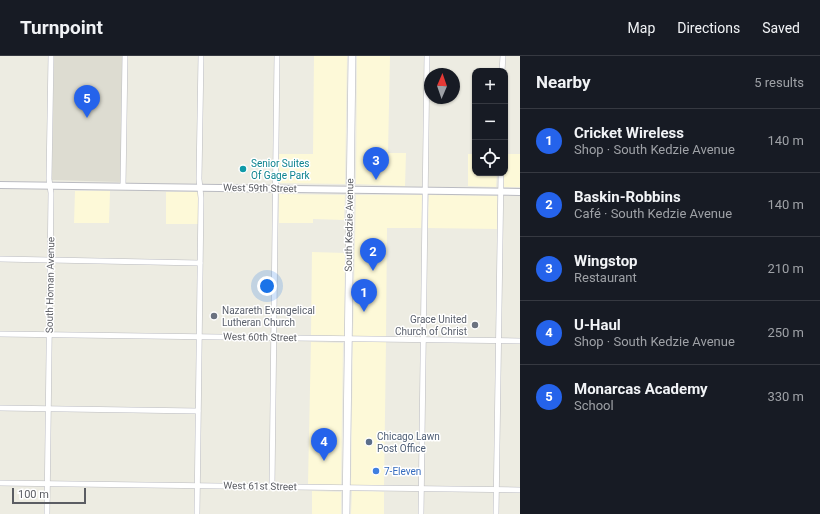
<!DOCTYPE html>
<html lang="en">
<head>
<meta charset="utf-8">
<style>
	:root { --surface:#171b24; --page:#20242c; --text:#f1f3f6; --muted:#9ea1a6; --line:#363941; --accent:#2563eb }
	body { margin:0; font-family:Roboto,sans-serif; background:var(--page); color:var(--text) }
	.controls { position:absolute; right:12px; top:12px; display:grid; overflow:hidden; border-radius:8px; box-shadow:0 1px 3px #0004 }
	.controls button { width:36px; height:36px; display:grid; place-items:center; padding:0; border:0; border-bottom:1px solid var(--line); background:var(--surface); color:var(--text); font:20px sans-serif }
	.compass { position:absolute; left:424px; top:12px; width:36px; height:36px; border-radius:50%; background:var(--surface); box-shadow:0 1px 3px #0004; rotate:2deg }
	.scale { position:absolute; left:12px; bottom:10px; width:74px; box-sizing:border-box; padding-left:4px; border:2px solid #5b5d63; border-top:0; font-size:11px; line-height:14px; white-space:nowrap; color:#5b5d63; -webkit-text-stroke:3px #fff; paint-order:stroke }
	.you { position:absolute; left:267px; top:230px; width:14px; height:14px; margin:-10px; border:3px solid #fff; border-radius:50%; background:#1a73e8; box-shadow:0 0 0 6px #1a73e833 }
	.badge { display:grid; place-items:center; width:26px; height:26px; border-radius:50%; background:var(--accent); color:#fff; font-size:13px; font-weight:700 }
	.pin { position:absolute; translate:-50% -33px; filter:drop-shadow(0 1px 2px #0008) }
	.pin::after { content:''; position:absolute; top:21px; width:14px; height:12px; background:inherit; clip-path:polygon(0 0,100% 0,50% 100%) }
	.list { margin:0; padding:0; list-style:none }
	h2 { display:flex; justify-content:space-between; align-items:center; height:52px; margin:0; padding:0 16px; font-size:17px }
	h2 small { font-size:13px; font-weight:400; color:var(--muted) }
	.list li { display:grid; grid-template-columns:26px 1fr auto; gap:12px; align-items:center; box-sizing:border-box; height:64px; padding:0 16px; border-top:1px solid var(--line) }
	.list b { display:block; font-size:15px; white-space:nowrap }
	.list p { margin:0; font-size:13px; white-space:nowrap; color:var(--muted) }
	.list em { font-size:13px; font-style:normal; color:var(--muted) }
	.icon { flex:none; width:22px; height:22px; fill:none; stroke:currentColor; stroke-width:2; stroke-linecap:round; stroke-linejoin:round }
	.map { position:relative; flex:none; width:520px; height:458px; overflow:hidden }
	header { display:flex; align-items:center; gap:24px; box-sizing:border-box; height:56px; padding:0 20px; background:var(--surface); border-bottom:1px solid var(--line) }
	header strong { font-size:19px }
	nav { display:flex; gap:22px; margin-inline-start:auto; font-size:14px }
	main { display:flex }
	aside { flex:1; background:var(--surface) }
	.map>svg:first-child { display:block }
	.commercial { fill:#fdf9d8 }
	.education { fill:#dddcd1 }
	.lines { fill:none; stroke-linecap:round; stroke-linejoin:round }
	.minor-casing { stroke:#babbc1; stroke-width:6 }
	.tertiary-casing { stroke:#babbc1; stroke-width:8 }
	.secondary-casing { stroke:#b8bac1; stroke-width:8 }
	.minor { stroke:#fff; stroke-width:5 }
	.tertiary { stroke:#fff; stroke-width:6 }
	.secondary { stroke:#fff; stroke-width:7 }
	.culture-dot { fill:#0f9aa8; stroke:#fff; stroke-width:1.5 }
	.worship-dot { fill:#6b7280; stroke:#fff; stroke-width:1.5 }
	.service-dot { fill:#5c6f8a; stroke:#fff; stroke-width:1.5 }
	.shop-dot { fill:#3f7fe0; stroke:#fff; stroke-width:1.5 }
	.labels { text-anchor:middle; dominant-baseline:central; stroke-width:3; stroke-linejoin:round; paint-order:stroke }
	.culture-label { font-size:10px; fill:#0d838f; stroke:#fff; text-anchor:start }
	.street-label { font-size:10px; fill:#5b5d63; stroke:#fff }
	.worship-label { font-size:10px; fill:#5b616d; stroke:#fff; text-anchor:start }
	.service-label { font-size:10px; fill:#4e5e75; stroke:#fff; text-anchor:start }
	.shop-label { font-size:10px; fill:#366cbe; stroke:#fff; text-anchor:start }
</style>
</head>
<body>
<header>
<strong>Turnpoint</strong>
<nav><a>Map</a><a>Directions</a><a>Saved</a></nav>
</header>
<main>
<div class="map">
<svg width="520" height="458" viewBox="0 0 520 458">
	<rect width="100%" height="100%" fill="#edece2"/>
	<!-- commercial -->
	<g class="commercial">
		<polygon points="314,0 347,0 345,128 279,127 279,98 313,98"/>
		<polygon points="357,0 390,0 388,97 406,97 405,130 356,128"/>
		<polygon points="468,98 475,98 475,117 497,117 496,131 468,130"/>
		<polygon points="505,98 520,98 520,131 503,131 503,117 505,117"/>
		<polygon points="75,135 110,135 109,167 74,167"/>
		<rect x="166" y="136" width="32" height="32"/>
		<polygon points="279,138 345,139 344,164 313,163 313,167 279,167"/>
		<polygon points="356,139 422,139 421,172 387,172 386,281 353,280"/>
		<polygon points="429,139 497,140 497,173 428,172"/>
		<polygon points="312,196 345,197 344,280 311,279"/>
		<polygon points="353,285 386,286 384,430 351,429"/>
		<polygon points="311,286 343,287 341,429 308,428"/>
		<polygon points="312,435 341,436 341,458 312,458"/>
		<polygon points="352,435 384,436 384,458 351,458"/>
	</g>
	<!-- education -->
	<polygon class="education" points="54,0 122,0 121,126 52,124"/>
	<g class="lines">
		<defs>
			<g id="minor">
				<polyline points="502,15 503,0"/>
				<polyline points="123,130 125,0"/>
				<polyline points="0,203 200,207"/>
				<polyline points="0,278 520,285"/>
				<polyline points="0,352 198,355"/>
				<polyline points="0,427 520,434"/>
				<polyline points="272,431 277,0"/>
				<polyline points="47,458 51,137 49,123 51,0"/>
				<polyline points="197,458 201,142 199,123 201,0"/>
				<polyline points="421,458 427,0"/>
				<polyline points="496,458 501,117"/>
			</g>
			<polyline id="tertiary" points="0,129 520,136"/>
			<polyline id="secondary" points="346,458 352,0"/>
		</defs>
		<!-- minor casing -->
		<use href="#minor" class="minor-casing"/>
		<!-- tertiary casing -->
		<use href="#tertiary" class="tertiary-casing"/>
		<!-- secondary casing -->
		<use href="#secondary" class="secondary-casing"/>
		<!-- minor -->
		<use href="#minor" class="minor"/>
		<!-- tertiary -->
		<use href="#tertiary" class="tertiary"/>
		<!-- secondary -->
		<use href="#secondary" class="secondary"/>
	</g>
	<!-- markers -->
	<circle class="culture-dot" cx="243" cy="113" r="4"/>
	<g class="worship-dot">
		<circle cx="214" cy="260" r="4"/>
		<circle cx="475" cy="269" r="4"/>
	</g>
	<circle class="service-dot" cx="369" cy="386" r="4"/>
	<circle class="shop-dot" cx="376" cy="415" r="4"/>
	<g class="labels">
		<!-- culture labels -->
		<g class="culture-label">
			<text x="251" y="107">Senior Suites<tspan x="251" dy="12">Of Gage Park</tspan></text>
		</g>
		<!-- street labels -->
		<g class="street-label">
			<text transform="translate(260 132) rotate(1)">West 59th Street</text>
			<text transform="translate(349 169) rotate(-89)">South Kedzie Avenue</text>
			<text transform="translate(50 229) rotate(-89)">South Homan Avenue</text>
			<text transform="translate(260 281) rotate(1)">West 60th Street</text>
			<text transform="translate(260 430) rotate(1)">West 61st Street</text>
		</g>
		<!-- worship labels -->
		<g class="worship-label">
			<text x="222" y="254">Nazareth Evangelical<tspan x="222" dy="12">Lutheran Church</tspan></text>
			<text x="467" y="263" text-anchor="end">Grace United<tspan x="467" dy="12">Church of Christ</tspan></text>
		</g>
		<!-- service labels -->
		<g class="service-label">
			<text x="377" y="380">Chicago Lawn<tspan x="377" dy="12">Post Office</tspan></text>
		</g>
		<!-- shop labels -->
		<g class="shop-label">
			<text x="384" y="415">7-Eleven</text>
		</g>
	</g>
</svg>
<div class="controls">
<button>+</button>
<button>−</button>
<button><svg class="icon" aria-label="locate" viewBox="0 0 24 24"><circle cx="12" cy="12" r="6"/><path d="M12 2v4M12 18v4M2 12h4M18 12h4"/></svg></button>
</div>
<svg class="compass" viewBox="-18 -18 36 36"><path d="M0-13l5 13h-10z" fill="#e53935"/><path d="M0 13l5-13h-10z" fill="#9ea1a6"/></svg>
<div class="scale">100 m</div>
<div class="you"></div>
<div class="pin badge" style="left:364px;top:256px">1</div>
<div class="pin badge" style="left:373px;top:215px">2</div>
<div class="pin badge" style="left:376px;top:124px">3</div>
<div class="pin badge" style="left:324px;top:405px">4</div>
<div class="pin badge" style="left:87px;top:62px">5</div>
</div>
<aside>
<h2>Nearby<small>5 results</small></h2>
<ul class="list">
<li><span class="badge">1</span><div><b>Cricket Wireless</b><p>Shop · South Kedzie Avenue</p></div><em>140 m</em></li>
<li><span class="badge">2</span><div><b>Baskin-Robbins</b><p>Café · South Kedzie Avenue</p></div><em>140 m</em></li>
<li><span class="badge">3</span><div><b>Wingstop</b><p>Restaurant</p></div><em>210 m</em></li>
<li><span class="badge">4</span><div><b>U-Haul</b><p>Shop · South Kedzie Avenue</p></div><em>250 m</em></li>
<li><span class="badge">5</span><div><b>Monarcas Academy</b><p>School</p></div><em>330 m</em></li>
</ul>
</aside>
</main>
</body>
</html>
